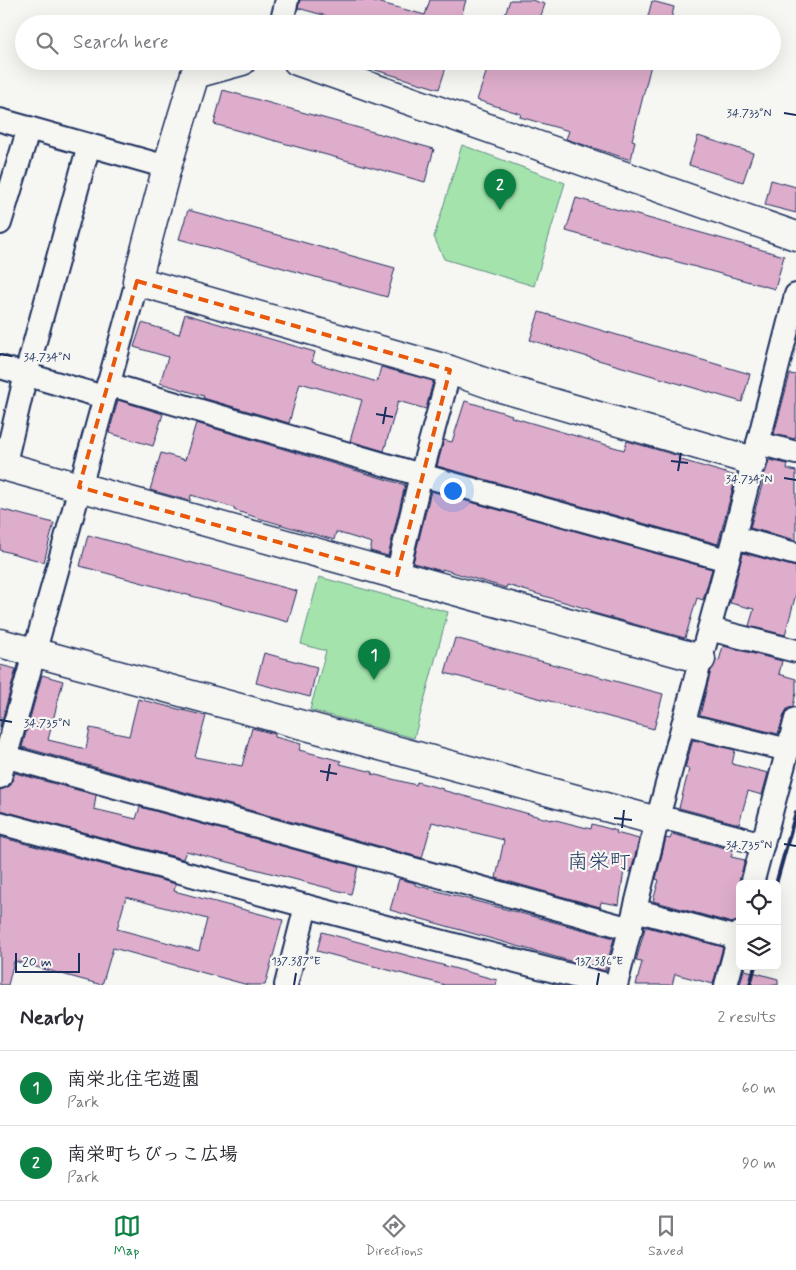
<!DOCTYPE html>
<html lang="en">
<head>
<meta charset="utf-8">
<style>
	:root { --surface:#fff; --page:#f7f7f7; --text:#2b2b33; --muted:#7c7c81; --line:#e1e1e2; --accent:#0b8043 }
	body { margin:0; font-family:Mynerve,"Klee One",sans-serif; background:var(--page); color:var(--text) }
	.controls { position:absolute; right:15px; bottom:15px; display:grid; overflow:hidden; border-radius:8px; box-shadow:0 5px 20px #0002 }
	.controls button { width:45px; height:45px; display:grid; place-items:center; padding:0; border:0; border-bottom:1px solid var(--line); background:var(--surface); color:var(--text); font:25px sans-serif }
	.scale { position:absolute; left:15px; bottom:12px; width:65px; box-sizing:border-box; padding-left:5px; border:2px solid #1b2f5e; border-top:0; font-size:14px; line-height:18px; white-space:nowrap; color:#1b2f5e; -webkit-text-stroke:4px #f6f6f2; paint-order:stroke }
	.you { position:absolute; left:452px; top:490px; width:18px; height:18px; margin:-12px; border:4px solid #fff; border-radius:50%; background:#1a73e8; box-shadow:0 0 0 8px #1a73e833 }
	.badge { display:grid; place-items:center; width:32px; height:32px; border-radius:50%; background:var(--accent); color:#fff; font-size:16px; font-weight:700 }
	.pin { position:absolute; translate:-50% -41px; filter:drop-shadow(0 1px 2px #0008) }
	.pin::after { content:''; position:absolute; top:26px; width:18px; height:15px; background:inherit; clip-path:polygon(0 0,100% 0,50% 100%) }
	.list { margin:0; padding:0; list-style:none }
	h2 { display:flex; justify-content:space-between; align-items:center; height:65px; margin:0; padding:0 20px; font-size:21px }
	h2 small { font-size:16px; font-weight:400; color:var(--muted) }
	.list li { display:grid; grid-template-columns:32px 1fr auto; gap:15px; align-items:center; box-sizing:border-box; height:75px; padding:0 20px; border-top:1px solid var(--line) }
	.list b { display:block; font-size:19px; white-space:nowrap }
	.list p { margin:0; font-size:16px; white-space:nowrap; color:var(--muted) }
	.list em { font-size:16px; font-style:normal; color:var(--muted) }
	.icon { flex:none; width:28px; height:28px; fill:none; stroke:currentColor; stroke-width:2; stroke-linecap:round; stroke-linejoin:round }
	.map { position:relative; flex:none; width:796px; height:985px; overflow:hidden }
	.search { position:absolute; background:var(--surface); box-shadow:0 5px 20px #0002; left:15px; right:15px; top:15px; height:55px; display:flex; align-items:center; gap:12px; box-sizing:border-box; padding:0 18px; border-radius:28px; color:var(--muted); font-size:19px }
	.sheet { height:215px; background:var(--surface) }
	nav { display:flex; justify-content:space-around; align-items:center; box-sizing:border-box; height:70px; border-top:1px solid var(--line); background:var(--surface); font-size:14px; color:var(--muted) }
	nav a { display:grid; justify-items:center; gap:2px }
	nav .on { color:var(--accent) }
	.map>svg:first-child { display:block }
	.green { fill:#a4e4ac; stroke:#608a85 }
	.building { fill:#deadcb; stroke:#1b2f5e; fill-rule:evenodd }
	.lines { fill:none; stroke-linecap:round; stroke-linejoin:round }
	.minor-casing { stroke:#1b2f5e; stroke-width:26 }
	.tertiary-casing { stroke:#1b2f5e; stroke-width:31 }
	.minor { stroke:#f6f6f2; stroke-width:22 }
	.tertiary { stroke:#f6f6f2; stroke-width:28 }
	.rail { stroke:#1b2f5e; stroke-width:4 }
	.marked { fill:none; stroke:#e8590c; stroke-width:4; stroke-dasharray:10 6; stroke-linejoin:round }
	.ticks { fill:none; stroke:#1b2f5e; stroke-width:2 }
	.labels { text-anchor:middle; dominant-baseline:central; stroke-width:4.5; stroke-linejoin:round; paint-order:stroke }
	.quarter-label { font-size:21px; fill:#1b2f5e; stroke:#f6f6f2 }
	.ticks-label { font-size:12px; text-anchor:middle; fill:#1b2f5e; stroke:#f6f6f2; stroke-width:4.5; stroke-linejoin:round; paint-order:stroke }
</style>
</head>
<body>
<div class="map">
<svg width="796" height="985" viewBox="0 0 796 985">
	<rect width="100%" height="100%" fill="#f6f6f2"/>
	<filter id="ink" filterUnits="userSpaceOnUse"><feTurbulence type="fractalNoise" baseFrequency=".02" numOctaves="2"/><feDisplacementMap in="SourceGraphic" scale="10" xChannelSelector="R" yChannelSelector="G"/><feConvolveMatrix kernelMatrix="1 2 1 2 8 2 1 2 1" color-interpolation-filters="sRGB"/></filter>
	<g filter="url(#ink)">
		<!-- green -->
		<g class="green">
			<polygon points="462,145 565,183 534,286 444,259 434,237"/>
			<polygon points="319,577 448,612 414,738 310,710 326,651 301,644"/>
		</g>
		<!-- building -->
		<g class="building">
			<polygon points="300,0 370,0 425,15 430,0 466,0 459,24 355,24 298,8"/>
			<polygon points="510,0 531,0 545,4 538,24 502,24"/>
			<polygon points="652,1 674,7 670,24 646,24"/>
			<polygon points="363,61 448,61 439,89 362,66"/>
			<polygon points="490,61 652,61 632,140 635,141 631,160 566,139 569,131 520,117 521,114 477,100"/>
			<polygon points="223,90 434,149 425,182 214,124"/>
			<polygon points="698,136 753,153 743,182 689,165"/>
			<polygon points="771,180 796,187 796,213 765,205"/>
			<polygon points="576,198 784,256 775,289 566,231"/>
			<polygon points="188,210 395,268 387,297 179,239"/>
			<polygon points="539,312 750,374 742,402 530,340"/>
			<polygon points="185,314 315,352 312,362 377,382 381,367 433,381 426,409 398,401 384,451 350,441 362,400 300,383 289,423 203,398 204,396 160,383 168,357 134,347 142,323 179,334"/>
			<polygon points="790,374 796,375 796,434 795,439 774,434"/>
			<polygon points="118,400 163,414 153,446 109,433"/>
			<polygon points="465,401 512,415 511,417 624,450 627,441 679,456 678,459 736,476 718,544 437,466 444,440 452,442"/>
			<polygon points="196,423 405,485 388,556 370,551 372,543 336,532 334,540 258,518 234,510 235,508 191,495 190,501 150,490 161,453 185,460"/>
			<polygon points="769,460 788,464 787,469 796,471 796,540 750,528"/>
			<polygon points="431,491 712,569 703,600 697,598 685,638 590,612 591,610 507,585 506,588 442,569 442,571 413,563"/>
			<polygon points="0,509 54,523 44,562 0,550"/>
			<polygon points="88,535 297,591 288,622 80,566"/>
			<polygon points="743,553 796,567 796,594 785,635 749,626 754,609 730,603"/>
			<polygon points="455,638 663,694 654,729 445,673"/>
			<polygon points="723,646 782,661 779,674 796,679 796,693 793,706 787,709 784,715 778,734 700,715 711,670 716,660 719,661"/>
			<polygon points="264,653 317,667 310,697 256,683"/>
			<polygon points="0,665 16,669 0,728"/>
			<polygon points="42,675 63,681 48,740 86,749 90,728 129,736 138,699 206,716 195,757 242,766 252,728 275,734 275,737 301,744 299,750 341,761 340,764 373,772 372,774 416,785 417,782 443,789 442,790 551,820 552,819 591,829 592,824 617,831 616,833 639,839 631,872 624,870 619,905 601,902 600,907 496,878 504,840 432,822 422,858 22,747"/>
			<polygon points="693,740 735,750 732,764 768,773 762,795 748,791 739,824 679,808 689,769 685,768"/>
			<polygon points="15,773 96,795 94,809 136,819 140,807 358,867 351,894 186,851 183,859 0,810 0,790 10,786"/>
			<polygon points="672,834 733,850 731,857 745,860 739,881 740,920 732,923 653,901 659,880 656,879 666,838 670,839"/>
			<path d="M0,837L176,884L174,891L283,920L265,985H248L113,948L102,985L14,961L8,985H0ZM126,897L207,919L199,951L117,929Z"/>
			<polygon points="399,879 415,883 415,885 614,938 605,971 390,910"/>
			<polygon points="647,927 723,947 713,984 675,974 672,985 636,985 642,962 636,961 645,928"/>
			<polygon points="322,932 497,980 496,985 445,985 317,951"/>
			<polygon points="745,966 745,970 778,979 778,985 740,985"/>
		</g>
		<g class="lines">
			<defs>
				<g id="minor">
					<polyline points="281,24 287,0"/>
					<polyline points="0,120 167,167"/>
					<polyline points="0,223 29,128"/>
					<polyline points="0,367 104,397"/>
					<polyline points="108,384 421,475 727,560"/>
					<polyline points="758,443 796,453"/>
					<polyline points="4,467 26,374 89,145"/>
					<polyline points="734,537 796,554"/>
					<polyline points="397,575 421,475 450,370"/>
					<polyline points="709,629 796,651"/>
					<polyline points="683,724 788,750"/>
					<polyline points="0,755 631,929"/>
					<polyline points="0,777 137,281"/>
					<polyline points="657,821 672,820 763,844"/>
					<polyline points="0,823 306,906 608,985"/>
					<polyline points="752,884 796,719"/>
					<polyline points="635,910 738,938"/>
					<polyline points="286,985 306,906"/>
					<polyline points="616,985 657,821 734,537 796,295"/>
					<polyline points="726,985 740,933"/>
				</g>
				<g id="tertiary">
					<polyline points="242,61 195,74 167,167 137,281 450,370 498,387 753,461"/>
					<polyline points="297,61 796,236"/>
					<polyline points="0,465 701,659"/>
					<polyline points="0,643 657,821"/>
				</g>
			</defs>
			<!-- minor casing -->
			<use href="#minor" class="minor-casing"/>
			<!-- tertiary casing -->
			<use href="#tertiary" class="tertiary-casing"/>
			<!-- minor -->
			<use href="#minor" class="minor"/>
			<!-- tertiary -->
			<use href="#tertiary" class="tertiary"/>
			<!-- rail -->
			<g class="rail">
				<polyline points="776,884 796,812"/>
				<polyline points="750,985 755,966"/>
			</g>
		</g>
	</g>
	<!-- marked area -->
	<path class="marked" d="M137,281L450,370L397,575L79,487Z"/>
	<!-- ticks -->
	<path class="ticks" d="M784,113L796,115M0,354L12,356M376,414L393,417M383,424L386,407M671,461L688,463M678,471L681,453M784,478L796,480M0,720L12,722M320,771L337,774M327,781L330,764M614,818L632,820M622,828L624,810M784,844L796,846M294,985L296,973M597,985L599,973"/>
	<g class="labels">
		<!-- quarter labels -->
		<g class="quarter-label">
			<text x="599" y="862">南栄町</text>
		</g>
	</g>
	<g class="ticks-label">
		<text x="749" y="117">34.733°N</text>
		<text x="47" y="361">34.734°N</text>
		<text x="749" y="483">34.734°N</text>
		<text x="47" y="727">34.735°N</text>
		<text x="749" y="849">34.735°N</text>
		<text x="296" y="965">137.387°E</text>
		<text x="599" y="965">137.386°E</text>
	</g>
</svg>
<div class="controls">
<button><svg class="icon" aria-label="locate" viewBox="0 0 24 24"><circle cx="12" cy="12" r="6"/><path d="M12 2v4M12 18v4M2 12h4M18 12h4"/></svg></button>
<button><svg class="icon" aria-label="layers" viewBox="0 0 24 24"><path d="M12 4l9 5-9 5-9-5zM3 14l9 5 9-5"/></svg></button>
</div>
<div class="scale">20 m</div>
<div class="you"></div>
<div class="pin badge" style="left:374px;top:680px">1</div>
<div class="pin badge" style="left:500px;top:210px">2</div>
<div class="search"><svg class="icon" aria-label="search" viewBox="0 0 24 24"><circle cx="10" cy="10" r="6"/><path d="M15 15l6 6"/></svg>Search here</div>
</div>
<section class="sheet">
<h2>Nearby<small>2 results</small></h2>
<ul class="list">
<li><span class="badge">1</span><div><b>南栄北住宅遊園</b><p>Park</p></div><em>60 m</em></li>
<li><span class="badge">2</span><div><b>南栄町ちびっこ広場</b><p>Park</p></div><em>90 m</em></li>
</ul>
</section>
<nav>
<a class="on"><svg class="icon" aria-label="map" viewBox="0 0 24 24"><path d="M3 6l6-2 6 2 6-2v14l-6 2-6-2-6 2zM9 4v14M15 6v14"/></svg>Map</a>
<a><svg class="icon" aria-label="directions" viewBox="0 0 24 24"><path d="M12 3l9 9-9 9-9-9zM9 14v-3h6M13 9l2 2-2 2"/></svg>Directions</a>
<a><svg class="icon" aria-label="saved" viewBox="0 0 24 24"><path d="M7 4h10v16l-5-4-5 4z"/></svg>Saved</a>
</nav>
</body>
</html>
